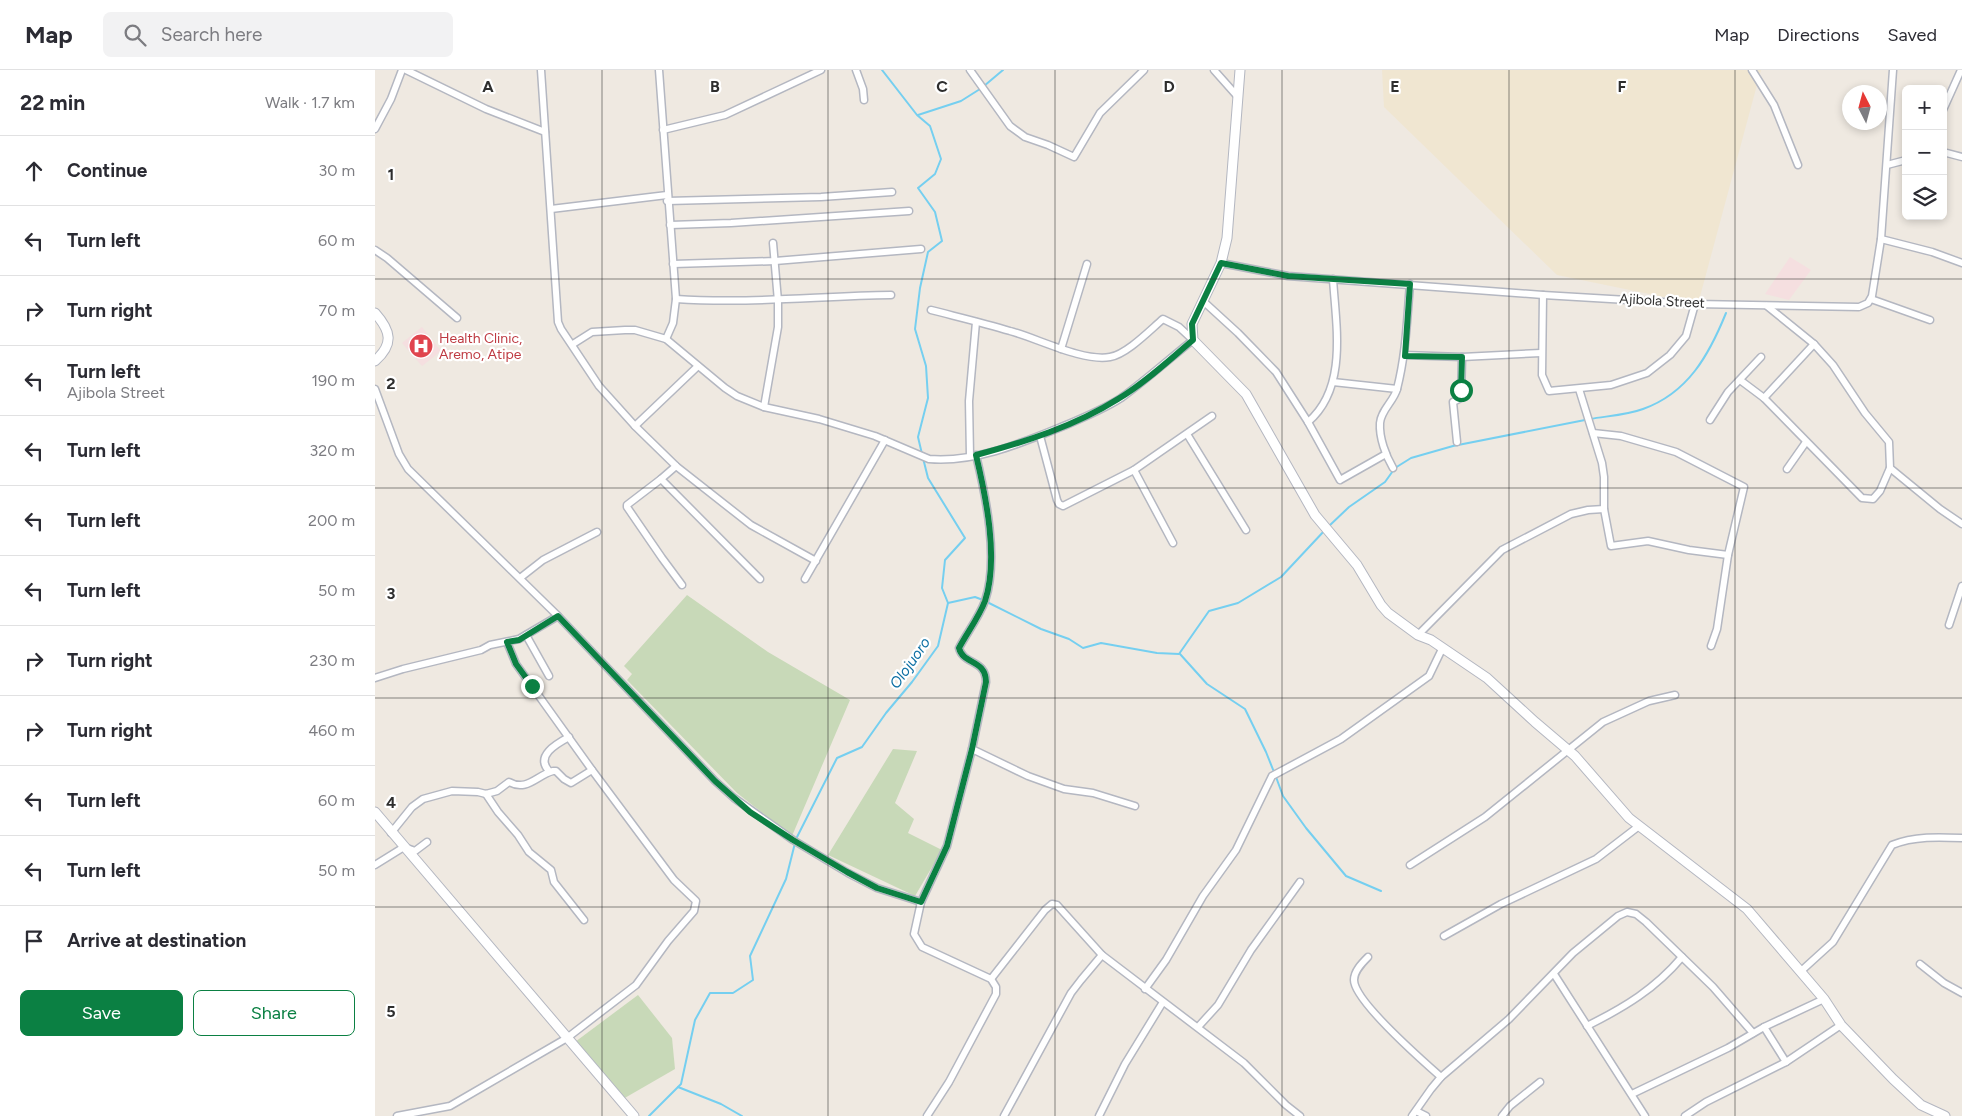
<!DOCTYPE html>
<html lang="en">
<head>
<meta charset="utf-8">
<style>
	:root { --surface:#fff; --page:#f2f2f3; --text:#2b2b33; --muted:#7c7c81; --line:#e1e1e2; --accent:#0b8043 }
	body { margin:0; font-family:Figtree,sans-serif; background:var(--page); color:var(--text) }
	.controls { position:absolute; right:15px; top:15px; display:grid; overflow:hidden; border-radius:8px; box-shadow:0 2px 8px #0003 }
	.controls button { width:45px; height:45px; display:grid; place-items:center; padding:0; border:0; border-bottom:1px solid var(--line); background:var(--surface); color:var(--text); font:25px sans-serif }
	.compass { position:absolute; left:1467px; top:15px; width:45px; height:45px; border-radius:50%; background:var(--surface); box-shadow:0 2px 8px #0003; rotate:354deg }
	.stop { position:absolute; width:15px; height:15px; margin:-11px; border:4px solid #0b8043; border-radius:50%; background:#fff }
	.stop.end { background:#0b8043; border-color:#fff; box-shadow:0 1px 5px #0008 }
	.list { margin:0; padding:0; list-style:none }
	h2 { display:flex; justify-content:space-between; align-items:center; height:65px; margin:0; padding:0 20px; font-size:21px }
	h2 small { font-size:16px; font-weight:400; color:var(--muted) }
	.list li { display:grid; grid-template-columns:32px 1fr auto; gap:15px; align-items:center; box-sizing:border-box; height:70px; padding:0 20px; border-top:1px solid var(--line) }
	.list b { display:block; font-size:19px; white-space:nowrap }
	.list p { margin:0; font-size:16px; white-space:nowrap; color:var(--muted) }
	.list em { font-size:16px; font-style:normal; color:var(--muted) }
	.actions { display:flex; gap:10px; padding:15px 20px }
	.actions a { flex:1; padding:11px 0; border:1px solid var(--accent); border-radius:8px; text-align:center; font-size:18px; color:var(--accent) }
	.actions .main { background:var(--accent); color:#fff }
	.icon { flex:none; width:28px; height:28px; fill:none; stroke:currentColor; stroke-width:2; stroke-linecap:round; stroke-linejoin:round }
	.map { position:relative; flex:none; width:1587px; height:1046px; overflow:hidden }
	header { display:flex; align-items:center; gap:30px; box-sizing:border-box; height:70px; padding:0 25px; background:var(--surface); border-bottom:1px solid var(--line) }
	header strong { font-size:24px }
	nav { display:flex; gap:28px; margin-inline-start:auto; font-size:18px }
	.search { width:350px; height:45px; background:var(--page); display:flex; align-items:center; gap:12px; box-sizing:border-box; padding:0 18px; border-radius:8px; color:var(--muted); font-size:19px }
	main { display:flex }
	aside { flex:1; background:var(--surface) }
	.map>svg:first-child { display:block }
	.education { fill:#f0e6d1 }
	.medical { fill:#f5dfe0 }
	.cemetery { fill:#c8d9b8 }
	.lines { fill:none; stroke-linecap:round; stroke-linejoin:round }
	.stream { stroke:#75cff0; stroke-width:2 }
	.street-casing { stroke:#b4b7c1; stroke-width:9 }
	.secondary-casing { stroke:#b4b7c1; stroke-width:11 }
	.street { stroke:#fff; stroke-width:6 }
	.secondary { stroke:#fff; stroke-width:9 }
	.route { stroke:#0b8043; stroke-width:6 }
	.grid { fill:none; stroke:#2e2e2e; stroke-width:1; stroke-opacity:0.55 }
	.labels { text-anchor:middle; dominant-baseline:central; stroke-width:4.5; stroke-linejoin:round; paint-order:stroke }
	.street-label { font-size:14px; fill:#2e2e2e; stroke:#fff }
	.health-label { font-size:14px; fill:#be3a42; stroke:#fff; text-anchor:start }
	.water-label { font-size:15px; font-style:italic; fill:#0d6fa3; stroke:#fff }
	.grid-label { font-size:16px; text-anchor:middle; font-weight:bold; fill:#2e2e2e; stroke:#fff; stroke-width:4.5; stroke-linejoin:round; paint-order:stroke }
</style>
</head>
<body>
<header>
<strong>Map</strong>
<div class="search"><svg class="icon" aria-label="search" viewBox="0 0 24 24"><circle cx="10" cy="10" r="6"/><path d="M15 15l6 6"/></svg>Search here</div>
<nav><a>Map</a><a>Directions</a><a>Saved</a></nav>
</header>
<main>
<aside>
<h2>22 min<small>Walk · 1.7 km</small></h2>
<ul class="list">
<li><svg class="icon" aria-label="ahead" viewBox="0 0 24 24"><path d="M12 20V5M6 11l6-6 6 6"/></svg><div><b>Continue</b></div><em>30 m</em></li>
<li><svg class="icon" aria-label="left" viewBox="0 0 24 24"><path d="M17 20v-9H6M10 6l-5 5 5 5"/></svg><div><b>Turn left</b></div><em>60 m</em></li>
<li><svg class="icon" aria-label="right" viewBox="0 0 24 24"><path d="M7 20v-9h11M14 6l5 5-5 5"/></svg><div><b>Turn right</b></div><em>70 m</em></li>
<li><svg class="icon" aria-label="left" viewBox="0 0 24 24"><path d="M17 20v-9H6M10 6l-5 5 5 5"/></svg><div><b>Turn left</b><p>Ajibola Street</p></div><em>190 m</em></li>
<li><svg class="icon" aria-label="left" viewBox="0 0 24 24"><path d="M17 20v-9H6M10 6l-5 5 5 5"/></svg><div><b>Turn left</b></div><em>320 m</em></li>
<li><svg class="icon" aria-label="left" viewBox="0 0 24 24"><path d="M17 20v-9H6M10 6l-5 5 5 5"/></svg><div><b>Turn left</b></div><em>200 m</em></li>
<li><svg class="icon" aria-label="left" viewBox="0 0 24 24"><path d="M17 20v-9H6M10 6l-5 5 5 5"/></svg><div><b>Turn left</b></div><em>50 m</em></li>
<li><svg class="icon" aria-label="right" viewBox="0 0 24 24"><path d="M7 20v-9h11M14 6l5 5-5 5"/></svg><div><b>Turn right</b></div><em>230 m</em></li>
<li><svg class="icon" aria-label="right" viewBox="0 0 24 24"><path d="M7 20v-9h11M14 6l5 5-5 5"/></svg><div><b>Turn right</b></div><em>460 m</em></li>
<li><svg class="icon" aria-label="left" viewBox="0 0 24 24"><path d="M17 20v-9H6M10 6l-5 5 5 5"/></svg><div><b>Turn left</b></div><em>60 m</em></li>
<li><svg class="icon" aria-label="left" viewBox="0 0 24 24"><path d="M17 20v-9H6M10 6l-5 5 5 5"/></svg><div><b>Turn left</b></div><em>50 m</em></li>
<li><svg class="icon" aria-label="arrive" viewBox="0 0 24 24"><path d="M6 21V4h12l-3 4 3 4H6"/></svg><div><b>Arrive at destination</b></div></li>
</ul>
<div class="actions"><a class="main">Save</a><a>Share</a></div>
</aside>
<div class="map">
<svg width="1587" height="1046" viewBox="0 0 1587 1046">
	<rect width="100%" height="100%" fill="#efe9e1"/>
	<!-- education -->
	<polygon class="education" points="1007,0 1386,0 1323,234 1182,205 1009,37"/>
	<!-- medical -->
	<g class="medical">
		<polygon points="1415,187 1436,200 1414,230 1390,224"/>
		<polygon points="47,257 66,281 47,296 27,273"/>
	</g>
	<!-- cemetery -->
	<g class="cemetery">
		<polygon points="312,525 393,582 475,630 417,766 362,723 252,610 257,604 249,596"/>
		<polygon points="518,679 542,681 520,733 539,749 533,763 567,780 540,826 453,785"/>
		<polygon points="263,925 297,968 300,999 248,1029 200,972"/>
	</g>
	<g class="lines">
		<!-- stream -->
		<g class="stream">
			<polyline points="507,0 542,45 555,56 566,89 560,104 543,118 560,142 567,171 553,182 545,218 540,259 551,296 553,328 543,367 547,384"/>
			<polyline points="609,16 628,0"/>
			<polyline points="543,45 586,31 605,19"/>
			<path d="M1215,349C1232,346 1252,345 1268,339C1313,323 1334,285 1351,243"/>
			<polyline points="953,457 974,437 1010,412 1020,398 1036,388 1078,376 1210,350"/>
			<polyline points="612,532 666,559 694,569 708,578 726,573 782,583 804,584 834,541 863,533 906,507 950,460"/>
			<polyline points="573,533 600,527 608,530"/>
			<polyline points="805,584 832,614 870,639 891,682 899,702"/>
			<polyline points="901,707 908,726 931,758 971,806 1006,821"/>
			<polyline points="421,769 462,688 487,677 511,643 537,612 563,576 573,533 567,518 570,490 590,468 553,408 548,388"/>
			<polyline points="303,1017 346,1034 367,1046"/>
			<polyline points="274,1046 306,1014 320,950 335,923 358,923 378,910 375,886 411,809 420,773"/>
		</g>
		<defs>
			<g id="street">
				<polyline points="31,0 111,39 170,62"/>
				<polyline points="166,0 183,252 186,259 224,316 260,356 301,396 376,455 441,491"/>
				<polyline points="284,0 301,229 298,253 291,269"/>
				<polyline points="481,0 488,19 489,30"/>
				<polyline points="595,0 635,56 650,67 673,75 699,87 725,43 769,0"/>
				<polyline points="839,0 863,27"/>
				<polyline points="1377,0 1399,35 1423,95"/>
				<polyline points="1568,40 1586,0"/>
				<polyline points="0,59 16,29 27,0"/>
				<polyline points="288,60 350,45 446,0"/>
				<polyline points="1568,82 1587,87"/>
				<polyline points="1512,95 1531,90"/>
				<polyline points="292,131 446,127 517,122"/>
				<polyline points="176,139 292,125"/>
				<polyline points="295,155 356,153 534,141"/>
				<polyline points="1506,169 1557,182 1587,193"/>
				<polyline points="0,180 12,188 82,248"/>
				<polyline points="846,193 913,206 1168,225 1320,234 1484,237 1493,233 1497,226 1506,169 1518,0"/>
				<polyline points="298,194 400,191 546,179"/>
				<polyline points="1168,225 1167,305 1174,321 1236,315 1272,303 1295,285 1311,266 1320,234"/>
				<path d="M301,229C373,234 444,226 516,225"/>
				<polyline points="1496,229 1555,250"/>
				<polyline points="828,231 863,263 901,302 933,352 965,410 1011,384"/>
				<polyline points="1392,236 1439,274 1458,295 1490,343 1514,372 1515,398 1565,439 1587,454"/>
				<path d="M198,274L217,262L250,260H260L291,269L350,318L362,326L389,337L444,349L500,366L554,389C601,393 649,372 691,355C710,347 729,339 746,328C771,310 794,289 818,270L804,257L788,249C775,260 752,284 735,287C708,292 662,268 635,261C609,253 583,247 556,240"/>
				<polyline points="686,279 712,194"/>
				<polyline points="1029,285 1087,287 1166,283"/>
				<polyline points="1365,310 1389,328 1487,428 1498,429 1505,421 1515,398"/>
				<polyline points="958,312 1022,319"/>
				<polyline points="0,319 24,384 33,399 183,546 340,711 359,728 418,770 473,803 502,818 546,832"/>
				<polyline points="1204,319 1227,393 1229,407 1229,439 1236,476 1273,471 1314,480 1353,485"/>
				<polyline points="1389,328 1439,274"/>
				<polyline points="389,337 403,257 403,231 398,173"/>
				<polyline points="1335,350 1353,322 1386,287"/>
				<path d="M933,352C973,318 961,256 958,209"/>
				<polyline points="260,356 323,296"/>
				<polyline points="1218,363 1246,366 1301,382 1369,417 1353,485 1342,559 1336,576"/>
				<polyline points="812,364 871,460"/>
				<polyline points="665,366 682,430 684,434 688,436 759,400 837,346"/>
				<polyline points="1082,372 1078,332 1086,328 1087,287"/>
				<polyline points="595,386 594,331 601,252"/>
				<polyline points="301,396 286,409 385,509"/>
				<path d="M1018,398C1011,386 1004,368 1005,353C1006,340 1019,331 1022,319C1031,284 1032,249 1035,214"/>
				<polyline points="1412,399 1431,372"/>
				<polyline points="759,400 798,473"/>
				<polyline points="286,409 252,435 252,437 287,488 307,515"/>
				<polyline points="145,508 168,490 222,462"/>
				<polyline points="430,509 510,370"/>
				<polyline points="1574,555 1587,516"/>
				<polyline points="151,565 174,606"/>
				<polyline points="1043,565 1127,480 1196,444 1213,440 1229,439"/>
				<polyline points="0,608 28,599 106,580 115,575 144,569 183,546"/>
				<polyline points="597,679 653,706 689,719 718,723 760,736"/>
				<path d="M174,701C160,686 181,674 194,667"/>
				<polyline points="111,724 123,742 143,765 154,782 176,800 179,812 209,850"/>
				<path d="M16,763L37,737L48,729L77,721L103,722L111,724L122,721L134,712C152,722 162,705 178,701H181L189,709L196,713L217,700"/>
				<polyline points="0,795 29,777 40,781 52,772"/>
				<polyline points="1035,795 1110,747 1228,652 1274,631 1300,625"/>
				<polyline points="1069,866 1126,834 1221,789 1264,756"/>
				<path d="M993,887C987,893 979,901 979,910C979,931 1049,992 1066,1007"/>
				<polyline points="1545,894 1569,913 1587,923"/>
				<path d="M1425,902L1458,872L1517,775C1539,766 1564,767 1587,768"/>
				<polyline points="1179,904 1270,1046"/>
				<polyline points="616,909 670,840 677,834 682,835 727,885 869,993 911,1035 925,1046"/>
				<polyline points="770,919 791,890 828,826 861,780 897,706 966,669 1054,606 1067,579"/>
				<path d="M1212,956C1250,937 1280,919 1307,887"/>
				<polyline points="823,957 843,935 876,880 925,812"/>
				<polyline points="1389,957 1411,992"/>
				<polyline points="1257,1024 1353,978 1389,957 1449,929"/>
				<polyline points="1041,1041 1051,1046"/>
				<polyline points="22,1046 75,1036 192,968 261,915 293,871 319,841 321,831 299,810 217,700 141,594 132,572"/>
				<path d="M552,1046L574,1012L621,924V917L616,909L547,877L539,864L546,832L572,776L597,679L611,612C611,589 588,595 584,578C592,563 604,547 610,531C624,489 611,427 601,385"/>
				<polyline points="629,1046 696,923 706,910 727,885"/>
				<polyline points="724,1046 750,994 788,932"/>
				<polyline points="1037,1046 1056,1019 1066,1007 1134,949 1198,883 1243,846 1252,842 1261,844 1271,852 1338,917 1378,963"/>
				<polyline points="1127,1046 1135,1036 1165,1012"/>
				<polyline points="1310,1046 1331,1032 1411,992 1466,955"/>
			</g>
			<g id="secondary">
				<polyline points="865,0 852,168 846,193 817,254 818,270 871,324 940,445 982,495 1006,535 1013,543 1043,565 1056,570 1112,608 1160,652 1200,686 1254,748 1372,839 1449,929 1466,955 1518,1009 1546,1035 1570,1046"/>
				<path d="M0,243C16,261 19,274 0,291"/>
				<polyline points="0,742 259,1046"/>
			</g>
		</defs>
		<!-- street casing -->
		<use href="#street" class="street-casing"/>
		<!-- secondary casing -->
		<use href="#secondary" class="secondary-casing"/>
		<!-- street -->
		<use href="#street" class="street"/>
		<!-- secondary -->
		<use href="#secondary" class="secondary"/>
	</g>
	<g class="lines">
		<!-- route -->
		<path class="route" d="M157,616L141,594L132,572L144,570L183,546L340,711L375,742L418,770L472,802L502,818L546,832L572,776L597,679L611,612C611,589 588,595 584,578C592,563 604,547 610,531C624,489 611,427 601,385C650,372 700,356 743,329C770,313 794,290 818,270L817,254L846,193L913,206L1035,214L1030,286L1087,287L1086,320"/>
	</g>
	<!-- grid -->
	<path class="grid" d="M227,0V1046M453,0V1046M680,0V1046M907,0V1046M1134,0V1046M1360,0V1046M0,209H1587M0,418H1587M0,628H1587M0,837H1587"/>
	<!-- icons -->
	<defs>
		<symbol id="hospital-disc" viewBox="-11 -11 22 22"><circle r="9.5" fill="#e0444e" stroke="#fff"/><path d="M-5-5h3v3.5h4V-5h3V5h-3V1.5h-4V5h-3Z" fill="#fff"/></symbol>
	</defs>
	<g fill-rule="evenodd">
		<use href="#hospital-disc" x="32" y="262" width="28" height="28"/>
	</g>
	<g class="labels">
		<!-- street labels -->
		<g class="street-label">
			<text transform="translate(1287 231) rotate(3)">Ajibola Street</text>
		</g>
		<!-- health labels -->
		<g class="health-label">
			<text x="64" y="268">Health Clinic,<tspan x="64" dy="16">Aremo, Atipe</tspan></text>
		</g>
		<!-- water labels -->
		<g class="water-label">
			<text transform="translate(535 593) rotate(-55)">Olojuoro</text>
		</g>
	</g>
	<g class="grid-label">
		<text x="113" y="22">A</text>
		<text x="340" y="22">B</text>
		<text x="567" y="22">C</text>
		<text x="794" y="22">D</text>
		<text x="1020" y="22">E</text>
		<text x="1247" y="22">F</text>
		<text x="16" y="110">1</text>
		<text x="16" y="319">2</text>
		<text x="16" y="529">3</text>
		<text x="16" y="738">4</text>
		<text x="16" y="947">5</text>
	</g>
</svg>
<div class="controls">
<button>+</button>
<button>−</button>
<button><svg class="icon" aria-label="layers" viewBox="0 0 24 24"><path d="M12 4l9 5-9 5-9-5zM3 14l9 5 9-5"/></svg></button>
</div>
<svg class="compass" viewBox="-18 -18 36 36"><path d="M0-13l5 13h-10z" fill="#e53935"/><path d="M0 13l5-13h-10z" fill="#7c7c81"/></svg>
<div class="stop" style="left:1086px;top:320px"></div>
<div class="stop end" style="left:157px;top:616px"></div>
</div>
</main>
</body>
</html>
